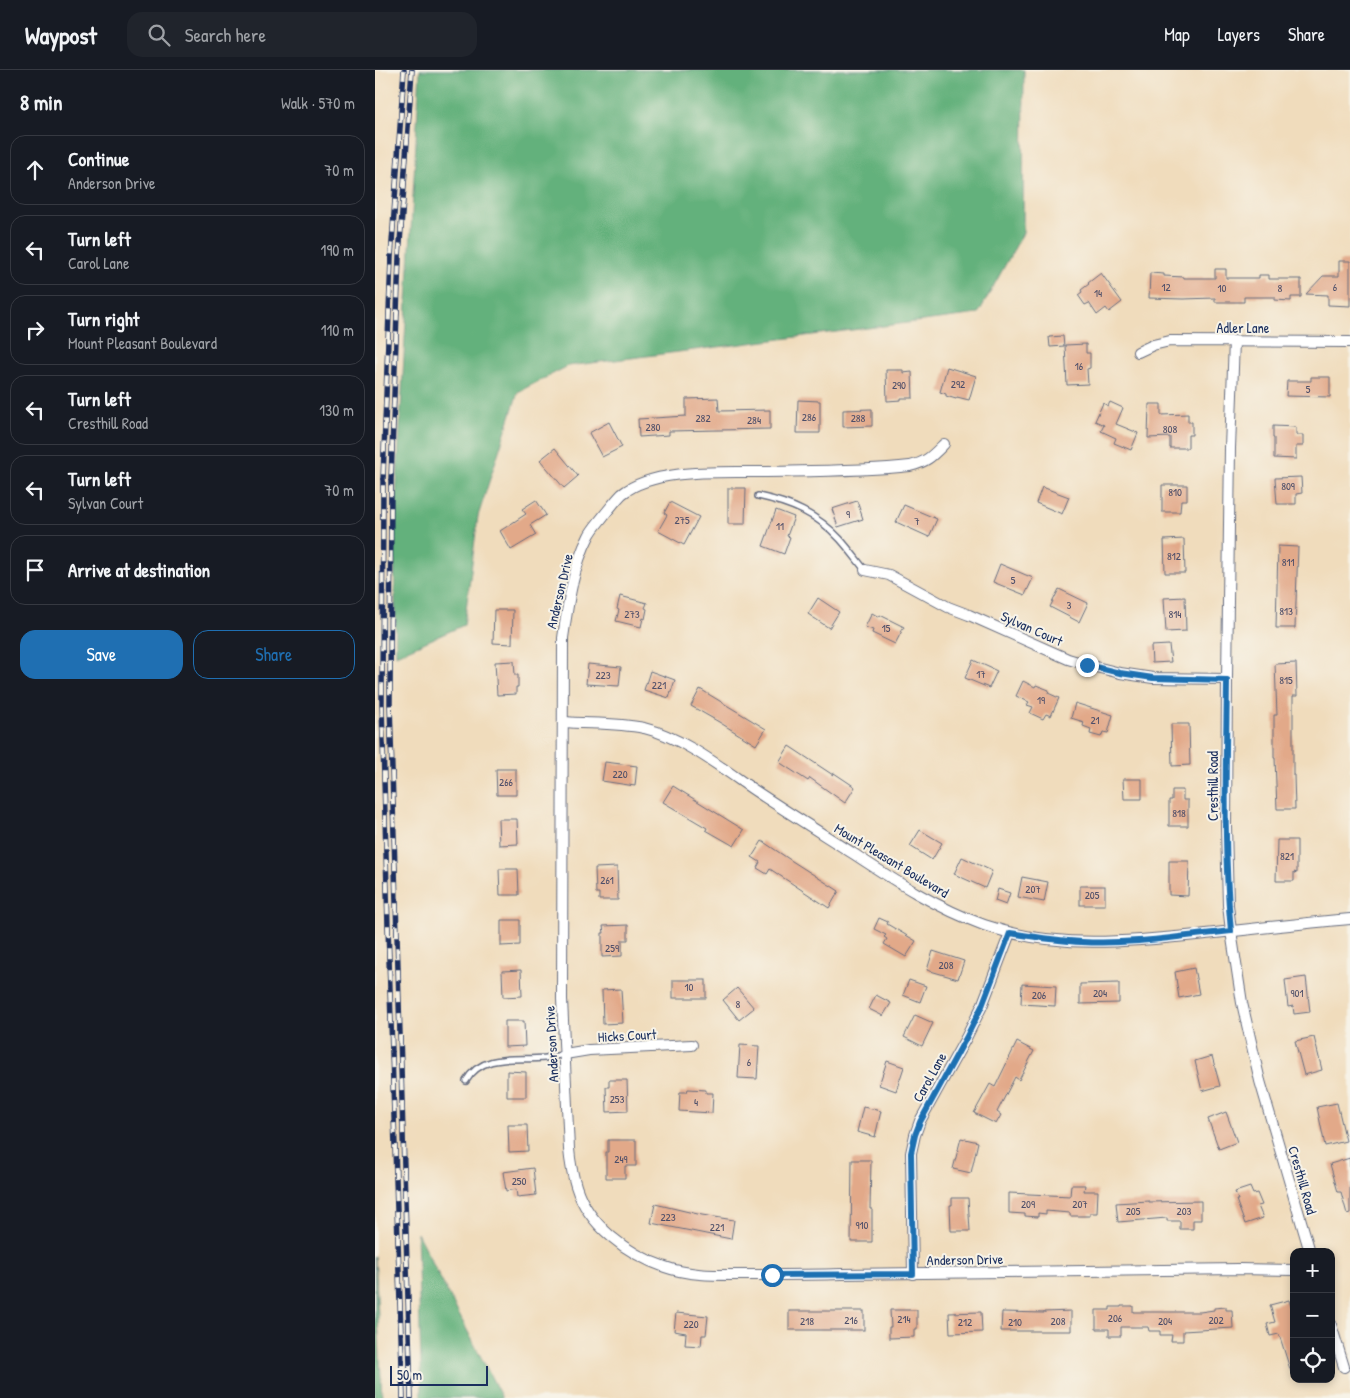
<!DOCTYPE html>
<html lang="en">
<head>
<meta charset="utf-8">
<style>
	:root { --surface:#171b24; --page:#20242c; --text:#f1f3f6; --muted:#9ea1a6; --line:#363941; --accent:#1f6fb2 }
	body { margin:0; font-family:"Patrick Hand",sans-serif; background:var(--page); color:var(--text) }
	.controls { position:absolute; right:15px; bottom:15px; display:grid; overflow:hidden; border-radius:10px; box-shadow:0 2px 8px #0003 }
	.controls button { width:45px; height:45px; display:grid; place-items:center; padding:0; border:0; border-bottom:1px solid var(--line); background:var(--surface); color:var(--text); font:25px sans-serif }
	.scale { position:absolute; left:15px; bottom:12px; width:98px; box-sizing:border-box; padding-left:5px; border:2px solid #1b2f5e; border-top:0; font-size:14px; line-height:18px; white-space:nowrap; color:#1b2f5e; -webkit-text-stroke:4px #f7f3e8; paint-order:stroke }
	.stop { position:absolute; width:15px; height:15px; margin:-11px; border:4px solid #1f6fb2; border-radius:50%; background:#fff }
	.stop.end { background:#1f6fb2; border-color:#fff; box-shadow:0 1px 5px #0008 }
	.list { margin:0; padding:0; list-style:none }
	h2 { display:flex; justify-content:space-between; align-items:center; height:65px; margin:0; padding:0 20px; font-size:21px }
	h2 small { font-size:16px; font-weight:400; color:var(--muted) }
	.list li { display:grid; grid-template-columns:32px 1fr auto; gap:15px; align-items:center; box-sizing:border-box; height:70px; margin:0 10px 10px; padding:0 10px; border:1px solid var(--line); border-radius:15px }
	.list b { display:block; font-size:19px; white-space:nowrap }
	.list p { margin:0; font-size:16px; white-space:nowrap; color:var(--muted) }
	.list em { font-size:16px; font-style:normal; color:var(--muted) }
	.actions { display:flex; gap:10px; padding:15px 20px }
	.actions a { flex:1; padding:11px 0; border:1px solid var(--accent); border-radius:15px; text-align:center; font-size:18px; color:var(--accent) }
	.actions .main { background:var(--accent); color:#fff }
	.icon { flex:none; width:28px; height:28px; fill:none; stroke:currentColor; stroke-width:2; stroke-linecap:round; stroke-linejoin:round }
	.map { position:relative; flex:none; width:975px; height:1328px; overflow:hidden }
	header { display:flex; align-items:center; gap:30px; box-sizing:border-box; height:70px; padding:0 25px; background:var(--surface); border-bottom:1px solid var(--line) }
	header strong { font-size:24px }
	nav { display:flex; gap:28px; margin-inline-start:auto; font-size:18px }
	.search { width:350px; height:45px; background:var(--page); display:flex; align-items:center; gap:12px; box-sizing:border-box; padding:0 18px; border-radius:15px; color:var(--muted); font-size:19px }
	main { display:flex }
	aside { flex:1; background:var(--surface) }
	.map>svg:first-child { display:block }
	.forest { fill:#64b17b; stroke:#40706c }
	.building { fill:#e2a989 }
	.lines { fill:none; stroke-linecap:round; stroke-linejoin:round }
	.service-casing { stroke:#666c7f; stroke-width:8 }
	.minor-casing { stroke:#666c7f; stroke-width:12 }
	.service { stroke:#fff; stroke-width:5 }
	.minor { stroke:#fff; stroke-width:10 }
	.rail-casing { stroke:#1b2f5e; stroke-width:5.5 }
	.rail { stroke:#f7f3e8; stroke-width:4; stroke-dasharray:11; stroke-linecap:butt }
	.route { stroke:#1f6fb2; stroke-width:6 }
	.labels { text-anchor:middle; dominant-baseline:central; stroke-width:4; stroke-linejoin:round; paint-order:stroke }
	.number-label { font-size:11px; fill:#4d4e69 }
	.street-label { font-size:14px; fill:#1b2f5e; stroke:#f7f3e8 }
</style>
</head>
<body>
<header>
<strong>Waypost</strong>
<div class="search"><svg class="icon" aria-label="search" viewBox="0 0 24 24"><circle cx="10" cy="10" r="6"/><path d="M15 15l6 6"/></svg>Search here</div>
<nav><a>Map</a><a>Layers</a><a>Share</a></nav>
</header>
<main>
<aside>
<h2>8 min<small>Walk · 570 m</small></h2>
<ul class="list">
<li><svg class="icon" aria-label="ahead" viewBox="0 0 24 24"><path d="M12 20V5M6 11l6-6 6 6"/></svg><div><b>Continue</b><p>Anderson Drive</p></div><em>70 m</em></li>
<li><svg class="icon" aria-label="left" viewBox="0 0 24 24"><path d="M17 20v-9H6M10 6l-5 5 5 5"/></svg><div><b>Turn left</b><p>Carol Lane</p></div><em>190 m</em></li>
<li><svg class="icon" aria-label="right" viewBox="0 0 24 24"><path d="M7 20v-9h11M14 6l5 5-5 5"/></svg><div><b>Turn right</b><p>Mount Pleasant Boulevard</p></div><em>110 m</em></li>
<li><svg class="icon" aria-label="left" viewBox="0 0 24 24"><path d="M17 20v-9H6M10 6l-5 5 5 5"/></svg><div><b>Turn left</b><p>Cresthill Road</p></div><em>130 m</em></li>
<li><svg class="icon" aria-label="left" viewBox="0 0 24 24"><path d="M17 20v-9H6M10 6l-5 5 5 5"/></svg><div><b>Turn left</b><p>Sylvan Court</p></div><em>70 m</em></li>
<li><svg class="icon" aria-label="arrive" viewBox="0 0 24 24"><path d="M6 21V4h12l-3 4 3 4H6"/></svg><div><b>Arrive at destination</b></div></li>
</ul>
<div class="actions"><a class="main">Save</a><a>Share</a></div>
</aside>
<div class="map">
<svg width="975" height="1328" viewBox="0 0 975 1328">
	<rect width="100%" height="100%" fill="#f7f3e8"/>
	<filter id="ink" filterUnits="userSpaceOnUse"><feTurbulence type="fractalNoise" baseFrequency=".02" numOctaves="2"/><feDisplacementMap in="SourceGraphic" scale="10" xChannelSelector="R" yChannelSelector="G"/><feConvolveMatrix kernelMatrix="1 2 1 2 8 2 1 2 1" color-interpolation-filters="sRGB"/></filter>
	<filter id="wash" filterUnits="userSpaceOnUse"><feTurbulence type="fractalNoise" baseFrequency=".0096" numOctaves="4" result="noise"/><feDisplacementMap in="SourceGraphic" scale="20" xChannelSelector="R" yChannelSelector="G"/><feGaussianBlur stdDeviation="1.12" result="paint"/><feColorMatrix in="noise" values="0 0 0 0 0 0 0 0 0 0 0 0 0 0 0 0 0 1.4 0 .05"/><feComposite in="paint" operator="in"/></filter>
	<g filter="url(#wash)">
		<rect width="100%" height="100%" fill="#f0dcbc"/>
		<!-- forest -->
		<g class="forest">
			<polygon points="45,0 649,0 648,163 603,244 193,296 143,322 103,446 89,555 21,585 19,465"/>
			<polygon points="42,1163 127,1328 47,1328"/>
			<polygon points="0,1186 7,1328 0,1328"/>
		</g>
		<g id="blocks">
			<!-- building -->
			<g class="building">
				<polygon points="964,191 975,191 975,236 953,235 953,225 931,224 948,206 964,206"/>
				<polygon points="840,199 851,199 851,208 884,208 884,205 894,205 894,209 926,209 926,227 916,227 916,231 900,230 900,227 869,227 869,232 840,232 840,228 808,229 774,228 775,203 789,204 789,206 809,207 809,208 840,208"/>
				<polygon points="726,203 747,232 734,242 731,238 722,245 714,233 710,235 703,225 707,222 706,220 714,214 713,213"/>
				<polygon points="688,266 689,276 675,277 674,267"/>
				<polygon points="711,274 711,283 715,283 715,298 712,299 713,314 692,315 690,275"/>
				<polygon points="572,297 601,306 594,330 582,327 581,329 571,326 571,324 565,322"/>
				<polygon points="511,300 528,300 528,303 537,302 538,328 526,328 526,330 512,331"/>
				<polygon points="936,307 955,307 955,327 911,326 912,311 936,311"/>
				<polygon points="343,328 344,341 395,340 395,359 294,361 294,365 264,367 263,349 311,346 311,329"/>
				<polygon points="423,330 445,331 445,363 422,363"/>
				<polygon points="735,332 748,338 741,354 763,363 756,380 739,373 741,368 726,361 729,355 720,351 728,333 733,336"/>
				<polygon points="774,334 786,334 786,345 813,344 813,352 817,352 817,365 813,365 813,378 795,378 795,367 773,368"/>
				<polygon points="497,339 497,356 468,357 468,340"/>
				<polygon points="234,352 247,377 227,387 214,363"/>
				<polygon points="898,356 921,357 921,365 928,365 928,376 921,376 921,389 899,388 899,368 898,368"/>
				<polygon points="180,378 203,406 189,418 165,390"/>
				<polygon points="926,407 927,423 921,424 921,434 902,434 900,408"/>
				<polygon points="787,415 812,415 812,430 806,430 805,442 787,442"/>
				<polygon points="667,417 694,427 687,444 661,433"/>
				<polygon points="353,418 371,418 370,454 353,454"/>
				<polygon points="161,430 171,445 155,455 161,465 136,480 125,461 151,444 147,439"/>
				<polygon points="482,431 488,449 463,457 457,439"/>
				<polygon points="295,432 324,447 309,475 283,461 292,445 289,443"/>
				<polygon points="529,435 562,449 554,467 521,452"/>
				<polygon points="401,440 419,447 412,466 415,467 409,484 388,476"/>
				<polygon points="809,469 810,503 790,503 789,470"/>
				<polygon points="903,476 923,477 920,558 901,558"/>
				<polygon points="625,494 658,508 650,525 618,512"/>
				<polygon points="684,519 713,533 704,552 675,537"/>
				<polygon points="245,526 272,533 270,538 272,539 270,549 268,548 266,557 241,551 244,540 242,539"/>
				<polygon points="810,527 811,561 791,562 789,528"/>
				<polygon points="443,528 464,542 454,558 433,544"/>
				<polygon points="119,540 138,540 137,574 118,573"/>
				<polygon points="497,543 504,547 505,545 529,557 520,574 497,563 498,560 490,557"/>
				<polygon points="794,575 796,592 777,593 776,576"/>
				<polygon points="598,590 622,601 614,618 590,608"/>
				<polygon points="139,591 140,605 143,605 143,617 141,617 141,624 122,625 120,592"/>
				<polygon points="921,593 922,626 918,626 918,705 919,705 920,739 902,739 900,688 899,688 899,645 902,645 900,594"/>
				<polygon points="213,594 246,597 244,616 211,614"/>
				<polygon points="275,601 300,610 294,628 269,620"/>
				<polygon points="648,611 660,617 661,615 674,620 673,623 684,628 676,646 671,644 668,649 655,643 658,637 652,635 654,632 641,626"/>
				<polygon points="325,619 391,659 381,675 344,652 316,636"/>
				<polygon points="700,633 738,645 733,663 728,662 726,667 715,664 716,659 708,656 709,652 696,648"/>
				<polygon points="796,654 814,654 815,695 797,696"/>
				<polygon points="414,676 458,705 459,703 480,717 470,733 435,708 433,711 404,692"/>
				<polygon points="230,692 262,696 260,716 227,711"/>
				<polygon points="121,699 141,699 141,725 122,725"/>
				<polygon points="748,709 767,709 767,729 749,729"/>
				<polygon points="298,716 369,760 359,776 331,760 332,758 288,732"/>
				<polygon points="797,720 808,720 808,730 813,730 813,756 794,756 794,730 797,730"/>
				<polygon points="123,749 142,749 143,774 124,775"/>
				<polygon points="545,760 567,773 557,790 535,776"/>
				<polygon points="902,770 922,770 922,803 919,802 919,811 901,811"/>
				<polygon points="387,771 417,791 464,821 454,838 395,799 392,804 382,798 385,792 377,787"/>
				<polygon points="587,787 617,801 610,818 579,804"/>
				<polygon points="794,791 814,791 813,826 794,825"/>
				<polygon points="242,797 243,830 224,830 224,823 221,823 220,798"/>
				<polygon points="124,799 143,799 144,825 125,825"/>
				<polygon points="647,807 673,812 669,832 643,827"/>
				<rect x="705" y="816" width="25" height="19"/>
				<polygon points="623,819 635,823 631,835 620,831"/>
				<polygon points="504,848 513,852 512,854 541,871 531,887 509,874 512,869 509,867 511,865 499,859"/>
				<polygon points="126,850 145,850 145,875 126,876"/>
				<polygon points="253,855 253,870 247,870 247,886 227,887 227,863 229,863 228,856"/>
				<polygon points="558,881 589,891 583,909 552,900"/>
				<polygon points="819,898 824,924 804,928 800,902"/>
				<polygon points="146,900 147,926 128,927 127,901"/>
				<polygon points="931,907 935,942 919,944 918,936 913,937 910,910"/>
				<rect x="298" y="910" width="33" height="18"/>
				<polygon points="534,910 551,916 545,932 528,925"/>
				<polygon points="744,913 744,933 705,934 705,914"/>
				<polygon points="647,914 681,916 680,936 646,934"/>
				<polygon points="362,918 379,938 364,950 348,930"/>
				<polygon points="246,919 248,953 228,954 227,920"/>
				<polygon points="501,925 516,933 508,946 494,939"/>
				<polygon points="540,945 558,953 547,976 529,967"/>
				<polygon points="130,951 149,951 150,976 130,977"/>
				<polygon points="939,967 947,1000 929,1005 920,971"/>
				<polygon points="642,972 659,981 644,1010 640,1007 622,1042 626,1045 621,1054 599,1043 615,1014 620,1017"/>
				<polygon points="365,975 384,976 382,1009 363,1008"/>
				<polygon points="837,986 845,1016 827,1021 820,991"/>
				<polygon points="512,991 529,997 521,1021 504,1015"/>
				<polygon points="132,1001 151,1002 151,1027 132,1027"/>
				<polygon points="234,1010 252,1010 253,1041 232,1042 231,1017 234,1017"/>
				<polygon points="313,1019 331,1020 331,1023 338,1023 337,1043 304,1041 305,1022 312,1022"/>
				<polygon points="962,1033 971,1071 950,1076 942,1037"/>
				<polygon points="488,1037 506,1041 500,1067 482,1062"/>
				<polygon points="851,1042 862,1072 844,1079 833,1049"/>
				<polygon points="133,1055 152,1055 153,1081 134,1082"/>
				<polygon points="586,1068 603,1072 596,1103 578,1099"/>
				<polygon points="233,1070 261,1070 261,1096 250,1096 250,1108 231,1108 231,1082 233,1082"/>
				<polygon points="975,1088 975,1143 972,1144 966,1122 963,1122 955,1094"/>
				<polygon points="477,1090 496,1090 495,1139 497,1139 497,1172 476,1172"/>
				<polygon points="158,1098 161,1125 142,1127 141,1119 131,1121 128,1102"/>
				<polygon points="696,1115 710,1115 709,1121 723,1121 722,1143 715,1143 715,1146 695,1146 695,1143 671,1141 671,1144 663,1143 663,1147 650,1146 650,1144 634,1143 634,1123 695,1126"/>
				<polygon points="875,1117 878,1124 882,1123 887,1135 883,1136 888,1148 870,1154 861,1130 863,1130 860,1122"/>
				<polygon points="577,1128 593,1128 595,1161 576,1161 575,1135 577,1135"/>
				<polygon points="774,1131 774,1132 826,1131 826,1150 818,1150 818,1159 805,1159 805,1151 792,1151 792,1148 743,1152 741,1133"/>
				<polygon points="280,1134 327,1145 359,1150 356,1169 276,1153"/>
				<polygon points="914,1230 919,1248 919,1301 916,1302 904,1264 895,1266 892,1254 900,1252 895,1235"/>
				<polygon points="746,1236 758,1236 758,1242 825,1242 839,1240 839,1238 851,1237 851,1240 857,1240 858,1258 808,1261 808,1271 796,1271 797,1265 785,1265 785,1261 774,1261 773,1257 746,1257 746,1266 734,1266 734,1259 721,1259 721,1240 735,1240 735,1237 746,1237"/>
				<polygon points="515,1240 542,1240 542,1259 539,1259 539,1267 514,1268 514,1257 516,1257"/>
				<rect x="414" y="1241" width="75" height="19"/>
				<polygon points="696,1241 696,1261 626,1261 627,1242 669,1243 669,1242"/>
				<polygon points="606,1242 607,1262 575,1263 574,1243"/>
				<polygon points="301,1243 333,1246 331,1265 327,1265 326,1276 310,1275 311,1263 299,1261"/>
			</g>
		</g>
	</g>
	<g filter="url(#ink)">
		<use href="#blocks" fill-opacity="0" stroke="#666c7f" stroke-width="1"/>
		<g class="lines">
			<defs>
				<g id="service">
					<path d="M383,426C416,433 442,444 465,469C474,479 482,490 490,500"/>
					<path d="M91,1011C108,982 142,991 170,988C176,987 183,986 189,984"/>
				</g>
				<g id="minor">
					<polyline points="859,271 855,378 852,609 851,756 853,835 856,861 867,933 885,1011 935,1182"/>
					<polyline points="763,282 778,275 795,271 975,272"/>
					<path d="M569,374C557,386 552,392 535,396C489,401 438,401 391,402C350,403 280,397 247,424C241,430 235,438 230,444C225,451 218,458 214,466C198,497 193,533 188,568L187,929L194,1079C195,1091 197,1103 201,1116C213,1155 252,1184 290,1197C315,1206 342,1205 368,1205C401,1205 434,1205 467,1204C599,1203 731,1201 864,1199L919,1200"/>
					<polyline points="490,500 514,505 573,537 594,545 693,589 713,595 745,603 778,608 852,609"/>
					<path d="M188,652C215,654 243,653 269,658C307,667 347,698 379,720C412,742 446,763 479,784C520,811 562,838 609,855C684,881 763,871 840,863C885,858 930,853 975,849"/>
					<polyline points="190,984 214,980 317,975"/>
					<polyline points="538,1204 536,1083 540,1065 545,1051 591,968 607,936 635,863"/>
					<polyline points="956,1255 969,1297"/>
				</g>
			</defs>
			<!-- service casing -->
			<use href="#service" class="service-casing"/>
			<!-- minor casing -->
			<use href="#minor" class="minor-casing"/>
			<!-- service -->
			<use href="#service" class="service"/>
			<!-- minor -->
			<use href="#minor" class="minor"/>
			<defs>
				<g id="rail">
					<polyline points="28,1328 13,857 7,635 8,409 16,187 29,0"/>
					<polyline points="36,1328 15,634 16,409 24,187 37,0"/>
				</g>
			</defs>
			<!-- rail casing -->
			<use href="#rail" class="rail-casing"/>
			<!-- rail -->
			<use href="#rail" class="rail"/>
		</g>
	</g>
	<g class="lines" filter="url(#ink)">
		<!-- route -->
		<path class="route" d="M397,1205L538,1204L536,1083L540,1065L545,1052L591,968L607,936L635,863C659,867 682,871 707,872C756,875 807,866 856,861C848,778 851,693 852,610L778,608L745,603L712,595"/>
	</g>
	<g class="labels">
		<!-- number labels -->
		<g class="number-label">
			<text x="791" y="217">12</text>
			<text x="960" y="217">6</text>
			<text x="847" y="218">10</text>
			<text x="905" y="218">8</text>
			<text x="723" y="223">14</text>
			<text x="704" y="296">16</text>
			<text x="583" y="314">292</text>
			<text x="524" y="315">290</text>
			<text x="933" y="319">5</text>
			<text x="434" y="347">286</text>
			<text x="328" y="348">282</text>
			<text x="483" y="348">288</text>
			<text x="379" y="350">284</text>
			<text x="278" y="357">280</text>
			<text x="795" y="359">808</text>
			<text x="913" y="416">809</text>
			<text x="800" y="422">810</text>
			<text x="473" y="444">9</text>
			<text x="307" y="450">275</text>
			<text x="542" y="451">7</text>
			<text x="405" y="456">11</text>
			<text x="799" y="486">812</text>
			<text x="913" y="492">811</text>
			<text x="638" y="510">5</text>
			<text x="694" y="535">3</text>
			<text x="911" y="541">813</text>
			<text x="257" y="544">273</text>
			<text x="800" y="544">814</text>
			<text x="511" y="558">15</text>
			<text x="606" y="604">17</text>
			<text x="228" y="605">223</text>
			<text x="911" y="610">815</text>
			<text x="284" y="615">221</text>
			<text x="666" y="630">19</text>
			<text x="720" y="650">21</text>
			<text x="245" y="704">220</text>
			<text x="131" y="712">266</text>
			<text x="804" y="743">818</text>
			<text x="912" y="786">821</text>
			<text x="232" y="810">261</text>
			<text x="658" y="819">207</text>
			<text x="717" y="825">205</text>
			<text x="237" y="878">259</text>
			<text x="571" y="895">208</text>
			<text x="314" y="917">10</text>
			<text x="725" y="923">204</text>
			<text x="922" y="923">901</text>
			<text x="664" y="925">206</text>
			<text x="363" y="934">8</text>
			<text x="374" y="992">6</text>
			<text x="242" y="1029">253</text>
			<text x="321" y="1032">4</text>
			<text x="246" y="1089">249</text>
			<text x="144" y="1111">250</text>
			<text x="653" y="1134">209</text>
			<text x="705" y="1134">207</text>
			<text x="758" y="1141">205</text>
			<text x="809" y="1141">203</text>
			<text x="293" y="1147">223</text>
			<text x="487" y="1155">910</text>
			<text x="342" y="1157">221</text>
			<text x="740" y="1248">206</text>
			<text x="529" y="1249">214</text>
			<text x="476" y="1250">216</text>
			<text x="841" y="1250">202</text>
			<text x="432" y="1251">218</text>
			<text x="683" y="1251">208</text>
			<text x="790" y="1251">204</text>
			<text x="590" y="1252">212</text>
			<text x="640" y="1252">210</text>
			<text x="316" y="1254">220</text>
		</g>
		<!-- street labels -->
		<g class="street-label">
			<text x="868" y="257">Adler Lane</text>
			<text transform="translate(184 521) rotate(-77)">Anderson Drive</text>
			<text transform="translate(657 558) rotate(24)">Sylvan Court</text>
			<text transform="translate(837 716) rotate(-90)">Cresthill Road</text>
			<text transform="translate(517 790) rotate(31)">Mount Pleasant Boulevard</text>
			<text transform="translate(252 965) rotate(-3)">Hicks Court</text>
			<text transform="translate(176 974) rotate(-93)">Anderson Drive</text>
			<text transform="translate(554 1007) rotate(-61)">Carol Lane</text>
			<text transform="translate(928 1110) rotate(74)">Cresthill Road</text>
			<text transform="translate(590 1189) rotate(-1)">Anderson Drive</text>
		</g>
	</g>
</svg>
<div class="controls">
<button>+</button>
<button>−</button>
<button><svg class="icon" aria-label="locate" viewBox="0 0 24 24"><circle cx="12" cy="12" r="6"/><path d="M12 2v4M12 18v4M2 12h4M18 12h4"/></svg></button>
</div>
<div class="scale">50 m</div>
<div class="stop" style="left:397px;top:1205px"></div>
<div class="stop end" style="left:712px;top:595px"></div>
</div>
</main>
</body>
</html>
